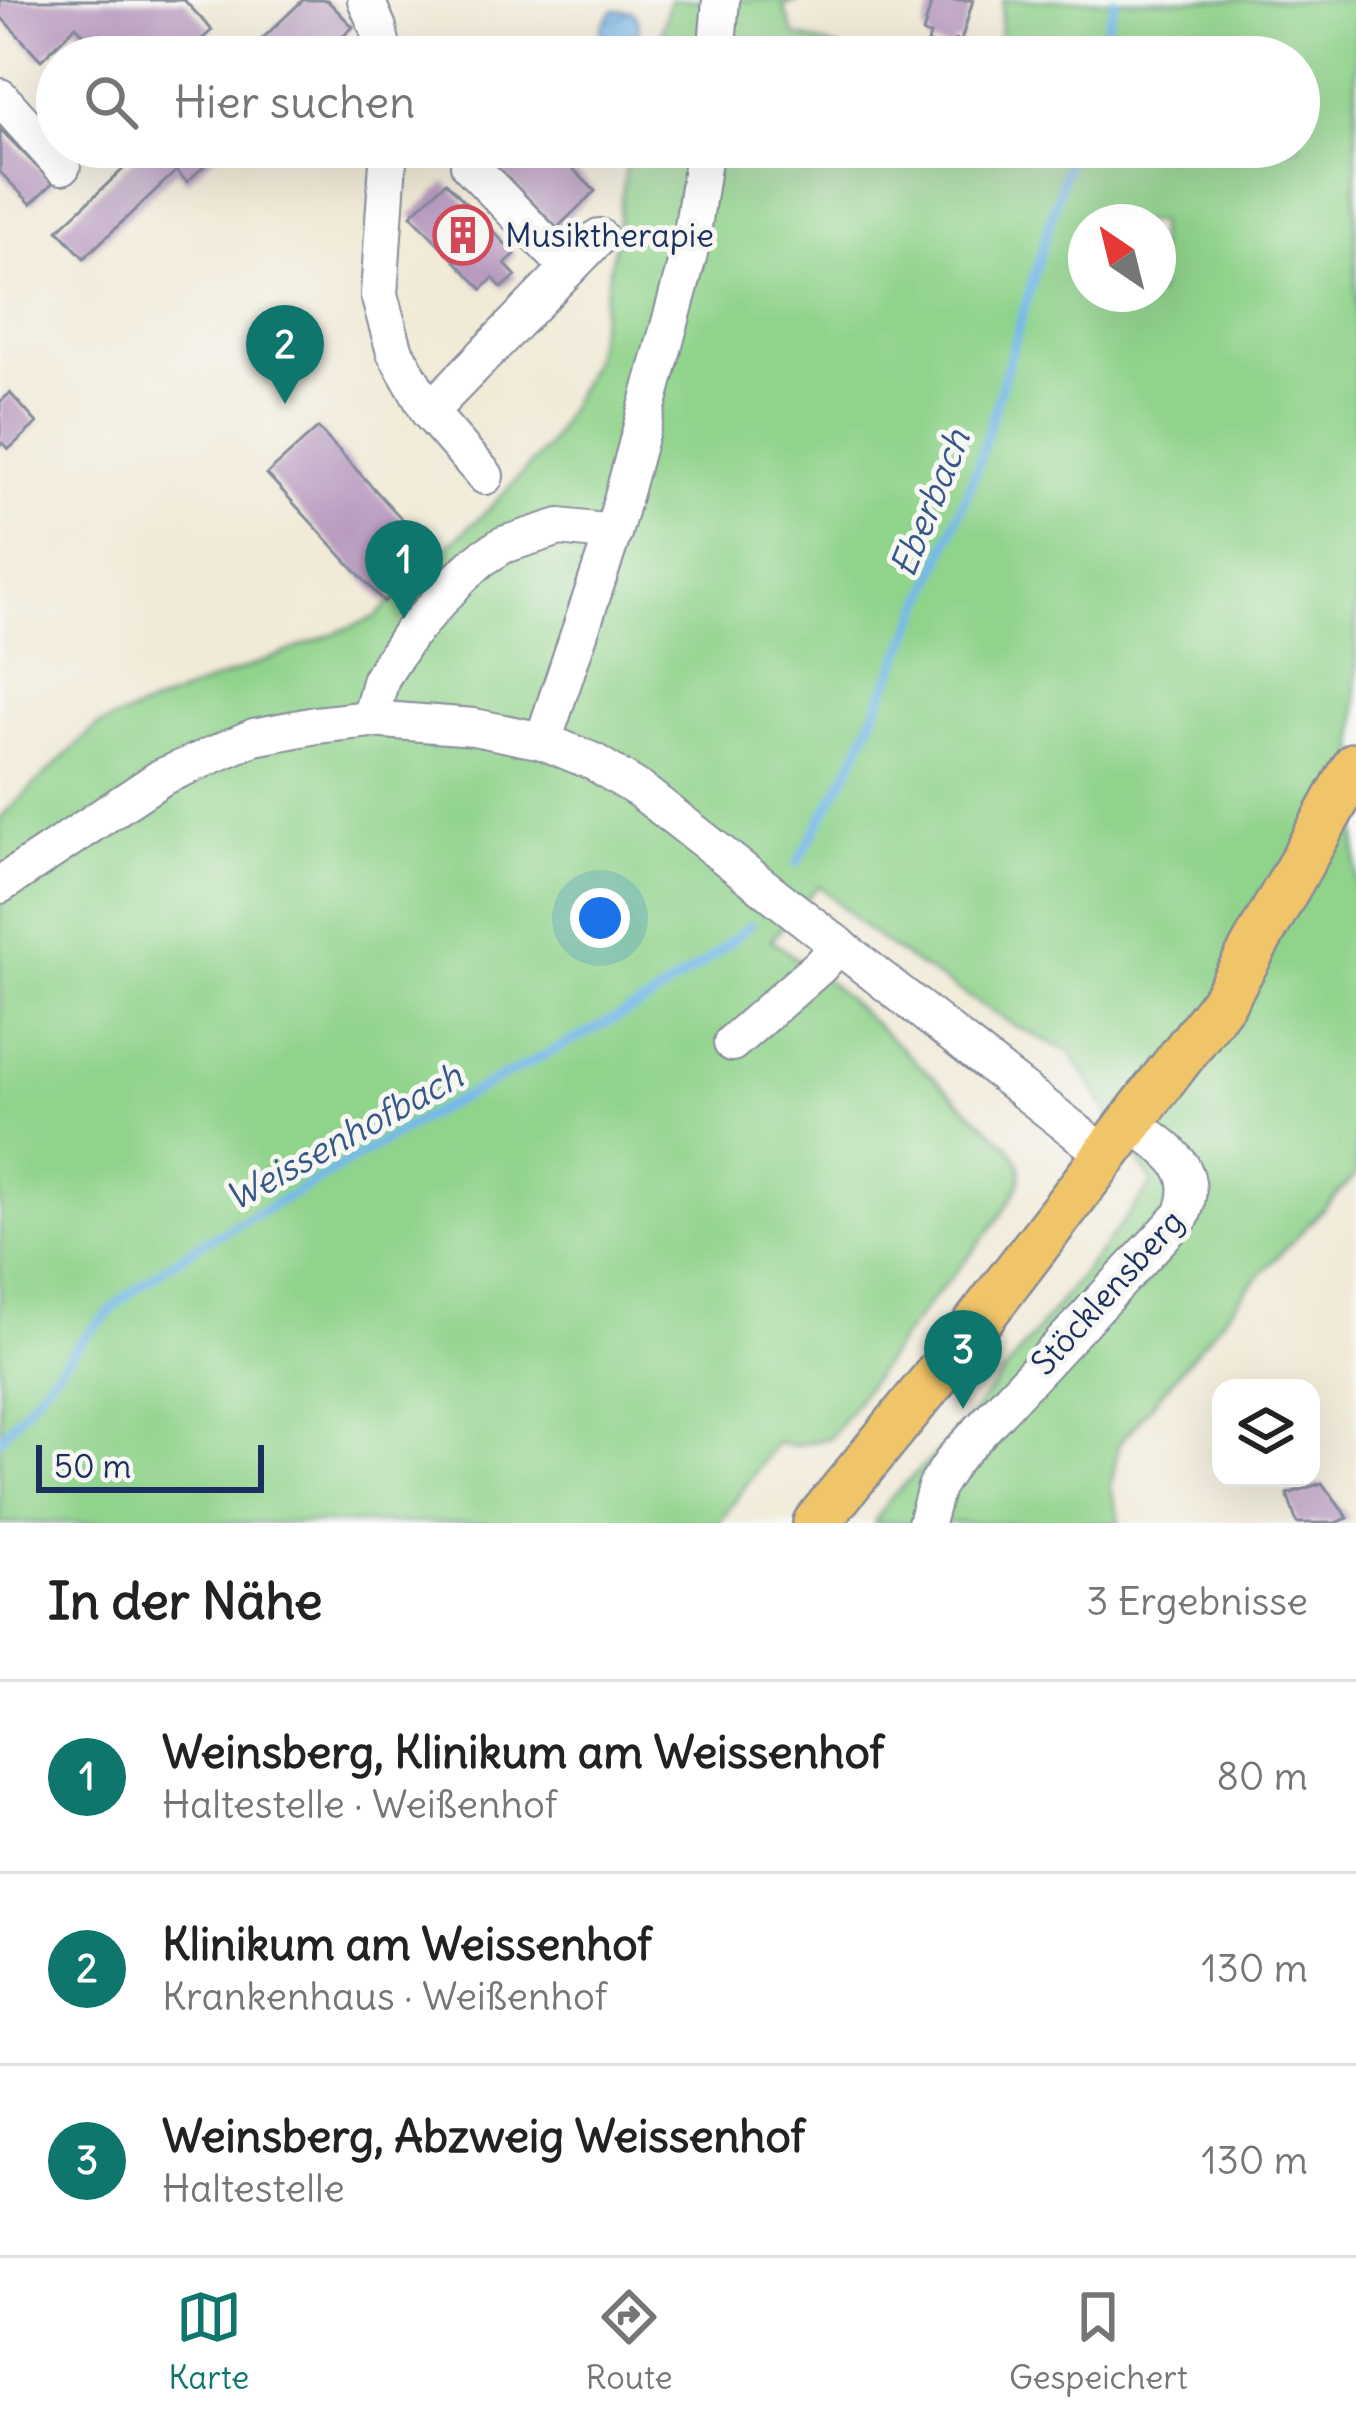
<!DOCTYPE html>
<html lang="de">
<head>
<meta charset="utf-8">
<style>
	:root { --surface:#fff; --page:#f6f6f6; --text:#222; --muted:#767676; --line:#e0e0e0; --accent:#0f766e }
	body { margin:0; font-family:Delius,sans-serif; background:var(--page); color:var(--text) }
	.controls { position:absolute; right:36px; bottom:36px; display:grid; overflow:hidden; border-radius:24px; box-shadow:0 12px 48px #0002 }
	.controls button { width:108px; height:108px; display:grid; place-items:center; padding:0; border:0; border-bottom:3px solid var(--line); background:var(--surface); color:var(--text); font:60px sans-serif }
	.compass { position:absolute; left:1068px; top:204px; width:108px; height:108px; border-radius:50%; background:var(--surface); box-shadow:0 12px 48px #0002; rotate:325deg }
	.scale { position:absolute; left:36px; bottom:30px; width:228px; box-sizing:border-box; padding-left:12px; border:6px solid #1b2f5e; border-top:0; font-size:33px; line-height:42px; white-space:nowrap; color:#1b2f5e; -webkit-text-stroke:9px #f6f6f2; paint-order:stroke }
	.you { position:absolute; left:600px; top:918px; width:42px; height:42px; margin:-30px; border:9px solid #fff; border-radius:50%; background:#1a73e8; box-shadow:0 0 0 18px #1a73e833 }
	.badge { display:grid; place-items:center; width:78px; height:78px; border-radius:50%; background:var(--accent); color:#fff; font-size:39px; font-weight:700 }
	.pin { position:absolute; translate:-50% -99px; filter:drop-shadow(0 3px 6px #0008) }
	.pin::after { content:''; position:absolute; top:63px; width:42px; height:36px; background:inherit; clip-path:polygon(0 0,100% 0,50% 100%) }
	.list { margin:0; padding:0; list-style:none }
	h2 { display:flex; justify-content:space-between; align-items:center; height:156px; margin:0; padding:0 48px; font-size:51px }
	h2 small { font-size:39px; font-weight:400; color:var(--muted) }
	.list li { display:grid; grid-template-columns:78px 1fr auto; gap:36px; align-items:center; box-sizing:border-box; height:192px; padding:0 48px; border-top:3px solid var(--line) }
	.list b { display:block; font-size:45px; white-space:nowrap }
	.list p { margin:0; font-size:39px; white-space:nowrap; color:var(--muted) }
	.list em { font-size:39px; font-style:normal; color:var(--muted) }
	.icon { flex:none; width:66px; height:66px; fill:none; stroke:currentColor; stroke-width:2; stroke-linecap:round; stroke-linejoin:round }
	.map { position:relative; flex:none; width:1356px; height:1523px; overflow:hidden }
	.search { position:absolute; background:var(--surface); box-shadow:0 12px 48px #0002; left:36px; right:36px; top:36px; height:132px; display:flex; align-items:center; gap:30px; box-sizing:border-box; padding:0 42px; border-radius:66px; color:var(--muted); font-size:45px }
	.sheet { height:732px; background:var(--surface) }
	nav { display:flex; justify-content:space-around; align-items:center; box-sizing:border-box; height:168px; border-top:3px solid var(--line); background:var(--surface); font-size:33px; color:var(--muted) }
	nav a { display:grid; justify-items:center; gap:6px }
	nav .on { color:var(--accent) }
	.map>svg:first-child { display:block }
	.green { fill:#90d38b; stroke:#568174; stroke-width:3; fill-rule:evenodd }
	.water { fill:url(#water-waves); stroke:#4874a4; stroke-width:3 }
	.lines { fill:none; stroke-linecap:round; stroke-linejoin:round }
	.stream { stroke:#76b8eb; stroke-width:9 }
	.building { fill:#b89ac0 }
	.minor-casing { stroke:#868c9a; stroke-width:40 }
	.major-casing { stroke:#868c9a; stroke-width:50 }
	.minor { stroke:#fff; stroke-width:36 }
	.major { stroke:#f0c469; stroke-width:45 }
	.labels { text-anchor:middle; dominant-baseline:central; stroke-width:10; stroke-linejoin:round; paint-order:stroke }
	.poi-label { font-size:33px; fill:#1b2f5e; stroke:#f6f6f2; text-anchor:start }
	.street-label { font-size:33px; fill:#1b2f5e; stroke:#f6f6f2 }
	.water-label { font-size:36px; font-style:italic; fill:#365888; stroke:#f6f6f2 }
</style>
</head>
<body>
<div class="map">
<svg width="1356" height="1523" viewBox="0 0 1356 1523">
	<defs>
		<pattern id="water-waves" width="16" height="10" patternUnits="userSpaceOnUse" patternTransform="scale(3)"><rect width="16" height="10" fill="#76b8eb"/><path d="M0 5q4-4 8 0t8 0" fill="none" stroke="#6096c2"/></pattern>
	</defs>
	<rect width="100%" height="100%" fill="#f6f6f2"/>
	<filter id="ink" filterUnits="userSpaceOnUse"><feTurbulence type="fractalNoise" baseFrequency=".00833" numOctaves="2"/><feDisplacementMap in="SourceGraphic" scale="24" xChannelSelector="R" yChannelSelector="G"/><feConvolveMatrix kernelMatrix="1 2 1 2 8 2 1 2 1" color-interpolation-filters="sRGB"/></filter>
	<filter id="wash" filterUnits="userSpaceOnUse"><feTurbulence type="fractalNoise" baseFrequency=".004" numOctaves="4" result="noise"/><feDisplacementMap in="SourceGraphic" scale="48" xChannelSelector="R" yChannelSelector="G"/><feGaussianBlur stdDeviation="2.7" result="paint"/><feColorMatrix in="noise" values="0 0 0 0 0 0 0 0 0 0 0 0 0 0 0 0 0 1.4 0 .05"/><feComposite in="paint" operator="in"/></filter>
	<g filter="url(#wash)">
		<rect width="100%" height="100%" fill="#f1ead7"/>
		<!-- green -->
		<g class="green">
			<polygon points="670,0 801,0 783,5 794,35 868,57 655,57"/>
			<path d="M1003,0H1356V1175L1256,1279L1118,1445L1111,1487L1120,1523H874L889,1499L949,1442L1153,1184L1071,1053L1015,1026L907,958L871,933L819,885L771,940L825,979L1008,1145C1016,1156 1023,1165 1020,1179C1015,1208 946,1282 925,1308C892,1349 862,1395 830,1438L793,1446L776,1443L719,1523H0V818L96,727L376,617L417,574L488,510L548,446L592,363L616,237L629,147H1299V57H998ZM1086,222H1158V294H1086Z"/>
		</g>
		<!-- water -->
		<path class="water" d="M614,10L632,11C646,26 636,42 627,57H591L599,48C600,31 601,22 614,10Z"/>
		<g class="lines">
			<!-- stream -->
			<g class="stream">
				<polyline points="1098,57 1115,0"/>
				<polyline points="797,863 853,762 927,595 979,462 1072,147"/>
				<polyline points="0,1439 81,1341 125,1297 167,1266 204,1242 297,1192 421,1119 649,1001 712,957 750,925"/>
			</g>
		</g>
		<g id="blocks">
			<!-- building -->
			<g class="building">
				<polygon points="0,0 184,0 212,30 183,57 105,57 76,26 41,60 0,16"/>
				<polygon points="303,0 327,0 353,27 321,57 243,57"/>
				<polygon points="932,0 973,0 961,41 955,40 952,49 928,43 930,35 923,33"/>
				<polygon points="0,129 53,183 31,204 0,172"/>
				<polygon points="147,147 224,147 187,182 176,171 84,258 58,230"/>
				<polygon points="477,147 559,147 555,151 595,191 557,228"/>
				<polygon points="446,182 515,254 505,264 516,276 502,288 493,278 482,289 411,215"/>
				<polygon points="10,393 37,423 9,449 3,443 0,446 0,402"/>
				<polygon points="318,428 435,555 384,602 267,474"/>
				<polygon points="1322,1483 1348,1518 1335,1523 1297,1523 1287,1494"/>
			</g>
		</g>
	</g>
	<g filter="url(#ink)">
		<use href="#blocks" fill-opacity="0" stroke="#868c9a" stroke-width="3"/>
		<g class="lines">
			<defs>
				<g id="minor">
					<polyline points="366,0 378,28 384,57"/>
					<polyline points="716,57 721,0"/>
					<polyline points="0,97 62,166"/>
					<polyline points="389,147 379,295 395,352 429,412 485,476"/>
					<polyline points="469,165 569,268"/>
					<polyline points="429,412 599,237"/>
					<polyline points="370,719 381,678 409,635 460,578 481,559 503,545 560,527 613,533"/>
					<polyline points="543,741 613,533 689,253 705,147"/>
					<polyline points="0,885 162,777 254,737 316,725 370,719 474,727 543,741 594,762 640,790 1106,1155"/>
					<polyline points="732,1043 819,967 839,945"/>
					<path d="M926,1523L936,1487L954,1459L1182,1215C1202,1166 1165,1149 1131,1122"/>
				</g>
				<polyline id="major" points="816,1523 933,1380 1223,1002 1356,765"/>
			</defs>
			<!-- minor casing -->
			<use href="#minor" class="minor-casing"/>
			<!-- major casing -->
			<use href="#major" class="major-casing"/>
			<!-- minor -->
			<use href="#minor" class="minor"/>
			<!-- major -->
			<use href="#major" class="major"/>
		</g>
	</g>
	<!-- icons -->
	<defs>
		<symbol id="building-ring" viewBox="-11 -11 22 22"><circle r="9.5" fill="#f6f6f2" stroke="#d1495b" stroke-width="1.5"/><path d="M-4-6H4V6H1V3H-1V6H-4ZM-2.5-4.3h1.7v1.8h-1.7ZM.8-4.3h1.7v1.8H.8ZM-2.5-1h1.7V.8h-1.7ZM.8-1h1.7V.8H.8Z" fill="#d1495b"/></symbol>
	</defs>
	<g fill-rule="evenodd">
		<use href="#building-ring" x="430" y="202" width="66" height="66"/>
	</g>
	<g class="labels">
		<!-- poi labels -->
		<g class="poi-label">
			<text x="505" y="235">Musiktherapie</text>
		</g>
		<!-- street labels -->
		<g class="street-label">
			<text transform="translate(1107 1292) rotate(-48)">Stöcklensberg</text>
		</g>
		<!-- water labels -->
		<g class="water-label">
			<text transform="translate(930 503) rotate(-68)">Eberbach</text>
			<text transform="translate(344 1137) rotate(-29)">Weissenhofbach</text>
		</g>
	</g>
</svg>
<div class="controls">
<button><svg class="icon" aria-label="layers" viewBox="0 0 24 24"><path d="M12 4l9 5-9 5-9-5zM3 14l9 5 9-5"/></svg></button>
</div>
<svg class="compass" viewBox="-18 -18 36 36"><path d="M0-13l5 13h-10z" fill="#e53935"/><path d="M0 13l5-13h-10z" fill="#767676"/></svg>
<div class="scale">50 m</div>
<div class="you"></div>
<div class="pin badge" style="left:404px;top:619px">1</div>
<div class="pin badge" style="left:285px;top:404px">2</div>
<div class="pin badge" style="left:963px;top:1409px">3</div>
<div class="search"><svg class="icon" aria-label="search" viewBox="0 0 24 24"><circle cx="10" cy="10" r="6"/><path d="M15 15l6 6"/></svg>Hier suchen</div>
</div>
<section class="sheet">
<h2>In der Nähe<small>3 Ergebnisse</small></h2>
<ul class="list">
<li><span class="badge">1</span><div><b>Weinsberg, Klinikum am Weissenhof</b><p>Haltestelle · Weißenhof</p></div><em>80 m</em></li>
<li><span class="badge">2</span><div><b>Klinikum am Weissenhof</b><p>Krankenhaus · Weißenhof</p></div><em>130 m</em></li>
<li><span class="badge">3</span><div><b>Weinsberg, Abzweig Weissenhof</b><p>Haltestelle</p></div><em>130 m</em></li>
</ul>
</section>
<nav>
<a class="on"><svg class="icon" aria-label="map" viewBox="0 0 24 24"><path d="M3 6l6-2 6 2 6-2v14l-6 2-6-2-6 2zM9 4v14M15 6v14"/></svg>Karte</a>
<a><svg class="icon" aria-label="directions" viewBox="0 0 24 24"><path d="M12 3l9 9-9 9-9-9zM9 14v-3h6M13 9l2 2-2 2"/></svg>Route</a>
<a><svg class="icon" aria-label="saved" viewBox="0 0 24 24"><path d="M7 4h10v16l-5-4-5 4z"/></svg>Gespeichert</a>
</nav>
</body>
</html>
